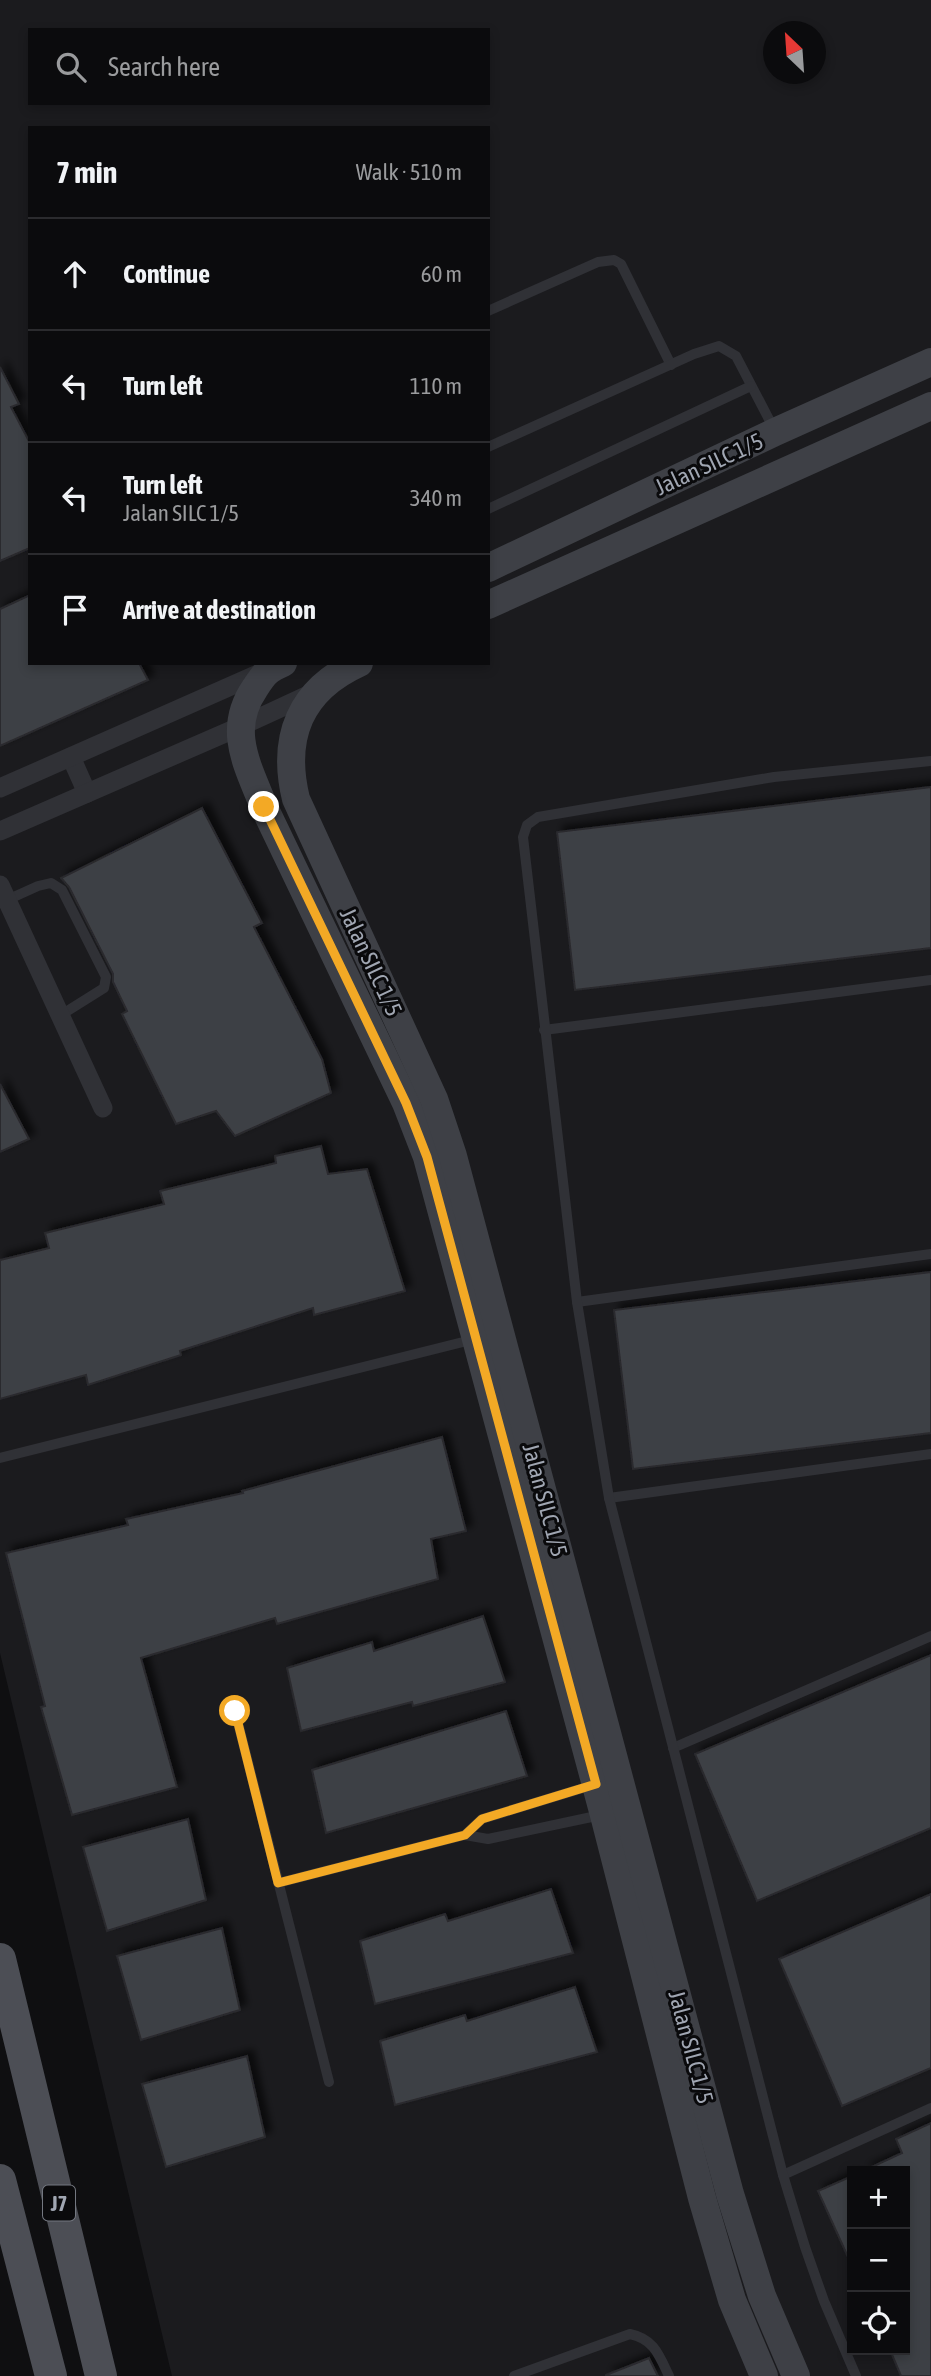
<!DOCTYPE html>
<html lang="en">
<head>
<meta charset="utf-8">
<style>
	:root { --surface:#0b0b0d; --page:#19191b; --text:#f1f3f6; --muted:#9a9b9d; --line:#2b2b2e }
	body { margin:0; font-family:"Asap Condensed",sans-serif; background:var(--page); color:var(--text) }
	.controls { position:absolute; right:21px; bottom:21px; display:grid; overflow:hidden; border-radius:0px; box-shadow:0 4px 10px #0003 }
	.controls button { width:63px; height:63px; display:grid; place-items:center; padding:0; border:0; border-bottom:2px solid var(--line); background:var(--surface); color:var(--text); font:35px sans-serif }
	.compass { position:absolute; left:763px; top:21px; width:63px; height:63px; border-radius:50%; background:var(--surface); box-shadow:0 4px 10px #0003; rotate:335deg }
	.stop { position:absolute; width:21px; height:21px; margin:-16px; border:5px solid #f3a925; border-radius:50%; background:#fff }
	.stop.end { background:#f3a925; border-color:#fff; box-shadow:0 2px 7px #0008 }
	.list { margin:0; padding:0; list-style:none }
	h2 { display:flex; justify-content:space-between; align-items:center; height:91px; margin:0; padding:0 28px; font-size:30px }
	h2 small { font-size:23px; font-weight:400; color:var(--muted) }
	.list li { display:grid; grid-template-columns:46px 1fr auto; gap:21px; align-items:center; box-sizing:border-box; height:112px; padding:0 28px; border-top:2px solid var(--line) }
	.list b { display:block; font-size:26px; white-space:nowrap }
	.list p { margin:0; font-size:23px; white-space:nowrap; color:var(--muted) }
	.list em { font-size:23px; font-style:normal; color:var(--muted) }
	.icon { flex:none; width:38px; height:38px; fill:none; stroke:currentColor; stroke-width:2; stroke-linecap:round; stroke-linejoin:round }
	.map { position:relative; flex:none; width:931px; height:2376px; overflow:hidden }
	.search { position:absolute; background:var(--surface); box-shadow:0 4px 10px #0003; left:28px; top:28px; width:462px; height:77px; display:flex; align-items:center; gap:18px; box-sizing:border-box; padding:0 24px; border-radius:0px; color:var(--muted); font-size:26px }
	.panel { position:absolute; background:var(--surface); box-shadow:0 4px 10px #0003; left:28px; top:126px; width:462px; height:539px; border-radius:0px }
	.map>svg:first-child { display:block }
	.built { fill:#1b1b1e; fill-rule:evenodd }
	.building { fill:#3e3f44; stroke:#29292d; stroke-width:2; filter:url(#shadow) }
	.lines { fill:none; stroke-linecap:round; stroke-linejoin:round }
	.lane { stroke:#303136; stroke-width:10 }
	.street { stroke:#303136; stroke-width:19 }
	.secondary { stroke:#3e4046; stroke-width:28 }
	.primary { stroke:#4c4e55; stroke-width:32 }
	.route { stroke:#f3a925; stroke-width:9 }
	.labels { text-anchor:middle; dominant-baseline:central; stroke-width:6; stroke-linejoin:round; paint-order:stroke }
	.shield { fill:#0a0a0c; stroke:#737780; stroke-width:2 }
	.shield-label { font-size:21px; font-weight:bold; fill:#a0a6b2 }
	.street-label { font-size:23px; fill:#a0a6b2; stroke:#0a0a0c }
</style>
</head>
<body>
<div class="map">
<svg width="931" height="2376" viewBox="0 0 931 2376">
	<defs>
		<filter id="shadow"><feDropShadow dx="6" dy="-6" stdDeviation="3.5" flood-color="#0009"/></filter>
	</defs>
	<rect width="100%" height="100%" fill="#0f0f11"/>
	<!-- built -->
	<path class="built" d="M0,0H931V2376H172L0,1653ZM30,30H488V103H30ZM774,32H816V74H774ZM30,128H488V663H30ZM852,2171H905V2350H852Z"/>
	<!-- building -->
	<g class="building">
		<polygon points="0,367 19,404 11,407 30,443 30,548 0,561"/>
		<polygon points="30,595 30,663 139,663 148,680 0,746 0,609"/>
		<polygon points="931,787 931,948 575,990 557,832"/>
		<polygon points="202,808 262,923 254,927 322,1059 331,1093 235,1136 216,1111 176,1124 122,1014 127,1011 113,982 113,974 69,887 61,878"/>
		<polygon points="0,1084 29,1139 0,1152"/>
		<polygon points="321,1146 328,1174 367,1169 405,1291 314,1315 313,1308 180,1351 181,1355 88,1385 86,1375 0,1399 0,1260 49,1248 45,1233 164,1204 160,1191 276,1163 275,1156"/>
		<polygon points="931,1272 931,1433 633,1469 614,1310"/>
		<polygon points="442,1437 466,1531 431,1539 438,1579 277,1624 275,1618 141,1658 177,1787 72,1815 41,1707 45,1706 6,1553 128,1525 126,1519 243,1493 242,1491"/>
		<polygon points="483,1616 505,1682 413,1706 412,1702 301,1731 287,1668 372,1642 374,1651"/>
		<polygon points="931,1655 931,1828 757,1901 695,1754"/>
		<polygon points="506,1711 527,1776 326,1833 312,1770"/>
		<polygon points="188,1819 206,1900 107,1931 83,1847"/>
		<polygon points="551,1889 573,1953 375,2004 360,1941 445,1914 448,1921"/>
		<polygon points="931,1894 931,2068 842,2106 779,1959"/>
		<polygon points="222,1928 240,2010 141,2040 117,1956"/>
		<polygon points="575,1987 597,2052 395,2105 380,2041 465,2015 467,2021"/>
		<polygon points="247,2056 265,2137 166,2167 142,2084"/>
		<polygon points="931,2123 931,2376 901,2376 890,2350 905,2350 905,2171 863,2171 902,2153 896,2139"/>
		<polygon points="852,2176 852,2266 818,2191"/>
		<polygon points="649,2358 658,2376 606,2376 606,2375"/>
	</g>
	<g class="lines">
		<!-- lane -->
		<g class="lane">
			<polyline points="488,311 598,262 614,260 621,264 671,365"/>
			<polyline points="488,447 694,354 719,346 736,356 774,429"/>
			<polyline points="488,509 751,386"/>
			<polyline points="7,900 38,886 51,883 62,890 106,977 104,988 61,1015"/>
			<polyline points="544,1030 931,980"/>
			<polyline points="577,1302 931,1254"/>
			<polyline points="0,1458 475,1339"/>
			<polyline points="609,1498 931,1454"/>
			<polyline points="235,1711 329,2082"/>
			<polyline points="673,1748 931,1636"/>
			<polyline points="465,1835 482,1819 593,1785"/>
			<polyline points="278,1883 465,1835 488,1839 601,1815"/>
			<polyline points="783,2175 931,2108"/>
			<path d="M514,2376L630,2334C654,2339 659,2355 669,2376"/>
			<polyline points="856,2376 824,2301 805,2247 783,2175 609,1498 577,1302 523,837 527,825 538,817 774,777 931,761"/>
		</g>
		<!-- street -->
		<g class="street">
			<polyline points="71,757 87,793"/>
			<polyline points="0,788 265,671"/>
			<polyline points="0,831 239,727 315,692"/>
			<polyline points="0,885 103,1108"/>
		</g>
		<!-- secondary -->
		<g class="secondary">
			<polyline points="488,568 775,432 931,362"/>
			<polyline points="488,605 931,406"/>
			<path d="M283,663C267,670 264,674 255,688C226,730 248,766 264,807L406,1103L427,1157L604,1815L702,2198L732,2300L764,2376"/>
			<path d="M359,663C300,690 281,737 296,799L434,1099L453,1156L730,2194L762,2296L796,2376"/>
		</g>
		<!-- primary -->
		<g class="primary">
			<polyline points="0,1959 101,2376"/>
			<polyline points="0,2180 51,2376"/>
		</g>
	</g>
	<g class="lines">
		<!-- route -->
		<polyline class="route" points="235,1711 278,1883 465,1835 482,1819 596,1784 427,1157 406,1103 264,807"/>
	</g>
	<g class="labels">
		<!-- shield labels -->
		<rect class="shield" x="43" y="2185.5" width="32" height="35" rx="5"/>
		<g class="shield-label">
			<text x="59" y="2203">J7</text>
		</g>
		<!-- street labels -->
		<g class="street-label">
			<text transform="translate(709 464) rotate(-25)">Jalan SILC 1/5</text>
			<text transform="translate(371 962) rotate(65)">Jalan SILC 1/5</text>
			<text transform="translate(545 1500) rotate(75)">Jalan SILC 1/5</text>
			<text transform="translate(691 2047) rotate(75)">Jalan SILC 1/5</text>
		</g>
	</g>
</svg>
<div class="controls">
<button>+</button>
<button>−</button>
<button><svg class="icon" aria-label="locate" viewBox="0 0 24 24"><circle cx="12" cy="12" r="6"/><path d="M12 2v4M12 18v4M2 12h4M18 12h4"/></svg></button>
</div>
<svg class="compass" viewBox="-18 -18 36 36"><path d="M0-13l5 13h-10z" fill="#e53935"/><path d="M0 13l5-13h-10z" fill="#9a9b9d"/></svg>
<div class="stop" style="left:235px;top:1711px"></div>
<div class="stop end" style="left:264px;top:807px"></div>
<div class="search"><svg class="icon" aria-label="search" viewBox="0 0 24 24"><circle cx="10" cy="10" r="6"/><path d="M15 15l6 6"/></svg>Search here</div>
<section class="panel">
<h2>7 min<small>Walk · 510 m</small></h2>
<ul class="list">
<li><svg class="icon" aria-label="ahead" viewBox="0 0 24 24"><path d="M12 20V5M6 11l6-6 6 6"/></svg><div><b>Continue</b></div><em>60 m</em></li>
<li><svg class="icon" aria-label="left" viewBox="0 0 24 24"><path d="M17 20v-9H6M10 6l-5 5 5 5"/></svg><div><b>Turn left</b></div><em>110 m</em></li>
<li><svg class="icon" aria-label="left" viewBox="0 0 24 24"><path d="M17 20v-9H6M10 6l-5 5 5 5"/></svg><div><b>Turn left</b><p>Jalan SILC 1/5</p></div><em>340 m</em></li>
<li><svg class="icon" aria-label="arrive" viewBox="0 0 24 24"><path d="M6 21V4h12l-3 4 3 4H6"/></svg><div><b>Arrive at destination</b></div></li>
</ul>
</section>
</div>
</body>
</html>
